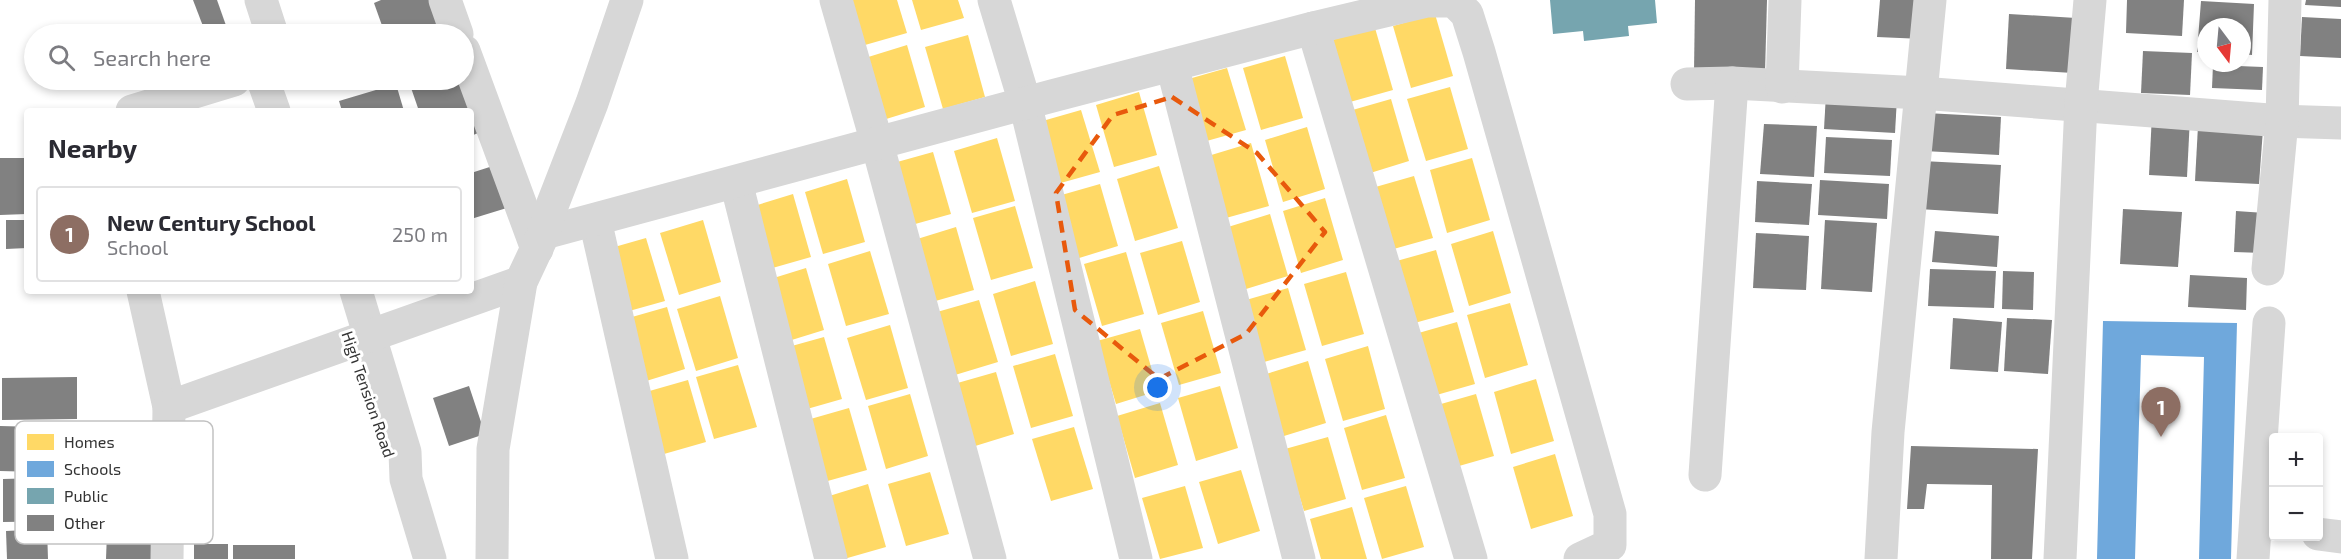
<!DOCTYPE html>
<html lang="en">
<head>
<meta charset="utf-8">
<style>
	:root { --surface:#fff; --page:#f2f2f3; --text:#2b2b33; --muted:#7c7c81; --line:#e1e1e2; --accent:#111827 }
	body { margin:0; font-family:"Exo 2",sans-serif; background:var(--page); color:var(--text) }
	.controls { position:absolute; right:18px; bottom:18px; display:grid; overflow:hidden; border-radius:6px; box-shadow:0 3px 9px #0003 }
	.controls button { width:54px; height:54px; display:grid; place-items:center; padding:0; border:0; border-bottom:2px solid var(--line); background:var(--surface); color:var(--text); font:30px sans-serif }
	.compass { position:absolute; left:2197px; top:18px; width:54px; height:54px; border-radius:50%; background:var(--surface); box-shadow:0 3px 9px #0003; rotate:164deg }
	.you { position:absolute; left:1158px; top:388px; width:21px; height:21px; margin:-15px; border:4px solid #fff; border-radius:50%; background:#1a73e8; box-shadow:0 0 0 9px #1a73e833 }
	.badge { display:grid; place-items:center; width:39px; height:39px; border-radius:50%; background:var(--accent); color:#fff; font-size:20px; font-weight:700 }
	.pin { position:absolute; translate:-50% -50px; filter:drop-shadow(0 2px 3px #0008) }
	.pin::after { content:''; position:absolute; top:32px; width:21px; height:18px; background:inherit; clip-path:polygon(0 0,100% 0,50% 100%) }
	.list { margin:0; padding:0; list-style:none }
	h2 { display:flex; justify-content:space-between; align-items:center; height:78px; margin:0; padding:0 24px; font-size:26px }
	h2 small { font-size:20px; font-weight:400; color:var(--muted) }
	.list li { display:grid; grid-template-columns:39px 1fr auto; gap:18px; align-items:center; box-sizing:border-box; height:96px; margin:0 12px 12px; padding:0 12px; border:2px solid var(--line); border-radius:6px }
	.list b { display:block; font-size:22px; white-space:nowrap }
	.list p { margin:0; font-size:20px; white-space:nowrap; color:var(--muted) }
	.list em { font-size:20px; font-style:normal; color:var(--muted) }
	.icon { flex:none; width:33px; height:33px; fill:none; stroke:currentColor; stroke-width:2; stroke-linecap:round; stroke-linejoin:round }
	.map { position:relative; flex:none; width:2341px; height:559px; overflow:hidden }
	.search { position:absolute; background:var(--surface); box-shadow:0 3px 9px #0003; left:24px; top:24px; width:450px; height:66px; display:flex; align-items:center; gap:15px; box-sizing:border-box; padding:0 21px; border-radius:33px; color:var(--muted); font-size:22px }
	.panel { position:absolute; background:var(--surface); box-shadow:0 3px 9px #0003; left:24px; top:108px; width:450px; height:186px; border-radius:6px }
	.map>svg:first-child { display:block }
	.homes { fill:#ffd966 }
	.schools { fill:#6fa8dc }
	.public { fill:#76a5af }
	.building { fill:#818181 }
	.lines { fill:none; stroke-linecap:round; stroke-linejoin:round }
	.street { stroke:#d7d7d7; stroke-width:33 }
	.marked { fill:none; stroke:#e8590c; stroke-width:4.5; stroke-dasharray:12 8; stroke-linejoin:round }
	.labels { text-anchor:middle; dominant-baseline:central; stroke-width:6; stroke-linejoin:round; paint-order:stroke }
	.street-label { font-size:16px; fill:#333; stroke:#fff }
	.key { fill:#fff; stroke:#c2c2c2; stroke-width:1.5 }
	.key-label { font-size:16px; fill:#333 }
</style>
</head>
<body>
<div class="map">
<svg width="2341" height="559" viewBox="0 0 2341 559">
	<rect width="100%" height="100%" fill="#fff"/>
	<!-- homes -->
	<g class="homes">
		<polygon points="851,0 897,0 907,33 865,45"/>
		<polygon points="912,0 958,0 964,18 921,30"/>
		<polygon points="1435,14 1453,76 1411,88 1393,26"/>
		<polygon points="1375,28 1393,90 1350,102 1332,40"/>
		<polygon points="968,35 985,97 943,109 925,47"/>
		<polygon points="907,45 925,107 883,120 865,58"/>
		<polygon points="1285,56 1303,118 1261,130 1243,68"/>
		<polygon points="1227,68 1246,130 1203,142 1185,80"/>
		<polygon points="1450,87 1468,149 1426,161 1407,99"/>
		<polygon points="1139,92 1157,155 1114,167 1096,105"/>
		<polygon points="1391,99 1409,161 1367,174 1349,111"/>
		<polygon points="1081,110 1100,172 1057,184 1039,122"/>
		<polygon points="1307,127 1325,189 1283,202 1265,140"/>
		<polygon points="997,138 1015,201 972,213 954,151"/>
		<polygon points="1251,143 1269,206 1226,218 1208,156"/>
		<polygon points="933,152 951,214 908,226 890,164"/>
		<polygon points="1472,158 1490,220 1447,233 1430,170"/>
		<polygon points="1159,166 1178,228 1135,241 1117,179"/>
		<polygon points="1414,176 1433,238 1390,250 1372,188"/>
		<polygon points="847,179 865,242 823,254 805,192"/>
		<polygon points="1100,184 1118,246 1076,259 1058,196"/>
		<polygon points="793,194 811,257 769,269 751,207"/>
		<polygon points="1325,198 1343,260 1301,273 1283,211"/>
		<polygon points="1015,206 1033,268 991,280 973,218"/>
		<polygon points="1270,214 1288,276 1246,289 1228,227"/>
		<polygon points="703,220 721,282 679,295 660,233"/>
		<polygon points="956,227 974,290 932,302 914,240"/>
		<polygon points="1493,231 1511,293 1469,306 1451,244"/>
		<polygon points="646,238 665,301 622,313 604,250"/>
		<polygon points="1182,241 1200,302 1158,315 1140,253"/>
		<polygon points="1436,250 1454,312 1411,324 1393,262"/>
		<polygon points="870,251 889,314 846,326 828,264"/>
		<polygon points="1126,252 1144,314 1102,326 1084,264"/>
		<polygon points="806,268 824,330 782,343 764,281"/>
		<polygon points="1346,272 1364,334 1322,346 1304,284"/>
		<polygon points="1035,281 1053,344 1011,356 993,294"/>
		<polygon points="1288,288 1306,350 1264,362 1246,300"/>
		<polygon points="720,296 738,358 696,371 677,309"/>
		<polygon points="979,300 998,362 955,375 937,312"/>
		<polygon points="1510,303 1528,365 1485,378 1467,315"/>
		<polygon points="667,307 685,369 643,382 625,319"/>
		<polygon points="1203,311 1221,373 1179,385 1161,323"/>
		<polygon points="1457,322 1475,384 1433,396 1415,334"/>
		<polygon points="890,325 908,388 866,400 847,338"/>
		<polygon points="1140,329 1158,391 1116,404 1097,341"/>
		<polygon points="824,337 842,399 800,411 781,349"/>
		<polygon points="1368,346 1385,409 1343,421 1325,359"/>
		<polygon points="1055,354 1073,416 1031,428 1013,366"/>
		<polygon points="1308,361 1326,423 1284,436 1266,374"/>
		<polygon points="738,365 757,427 714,439 696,377"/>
		<polygon points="996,372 1014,434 972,447 954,384"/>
		<polygon points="1536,379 1554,441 1511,454 1494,392"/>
		<polygon points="688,380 706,442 664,454 646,392"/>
		<polygon points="1220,386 1238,448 1196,461 1178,398"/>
		<polygon points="910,394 928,456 886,469 868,406"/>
		<polygon points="1476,394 1494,456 1452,468 1434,406"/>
		<polygon points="1160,403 1178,465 1135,478 1117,416"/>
		<polygon points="849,408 867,470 824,482 807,420"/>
		<polygon points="1386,415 1405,478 1362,490 1344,428"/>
		<polygon points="1074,427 1093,489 1051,501 1032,439"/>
		<polygon points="1328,437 1346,499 1304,511 1285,449"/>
		<polygon points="1555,454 1573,516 1531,529 1513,467"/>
		<polygon points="1241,470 1260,531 1218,544 1199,482"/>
		<polygon points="930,472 949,534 906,546 888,484"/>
		<polygon points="868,484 886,547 844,559 826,497"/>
		<polygon points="1185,486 1203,548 1160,559 1142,498"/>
		<polygon points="1406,486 1424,547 1382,559 1364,498"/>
		<polygon points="1352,507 1367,559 1321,559 1310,519"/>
	</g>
	<!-- schools -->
	<polygon class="schools" points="2103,321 2237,323 2231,559 2199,559 2204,357 2141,355 2135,559 2097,559"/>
	<!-- public -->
	<polygon class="public" points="1550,0 1655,0 1657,23 1628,26 1629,36 1584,41 1583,31 1553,34"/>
	<!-- building -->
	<g class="building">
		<polygon points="193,0 217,0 229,34 206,34"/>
		<polygon points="381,0 434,0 446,34 385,34 374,3"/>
		<polygon points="1695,0 1767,0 1765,73 1694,72"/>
		<polygon points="1880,0 1926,0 1923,39 1877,37"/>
		<polygon points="2127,0 2184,0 2182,36 2126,33"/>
		<polygon points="2306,0 2341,0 2341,7 2305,5"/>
		<polygon points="2201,1 2254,4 2252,55 2242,54 2242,27 2206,27 2206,52 2197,52"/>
		<polygon points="2009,14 2076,18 2073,73 2006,69"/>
		<polygon points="2302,17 2341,19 2341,58 2300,56"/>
		<polygon points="2143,51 2192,53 2190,95 2141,93"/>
		<polygon points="2213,65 2263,67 2262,90 2212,88"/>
		<polygon points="417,80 461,80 471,111 419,111 409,82"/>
		<polygon points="396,84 404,111 342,111 339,101"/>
		<polygon points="1826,94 1897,98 1895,133 1824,129"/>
		<polygon points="471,112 478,133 471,136"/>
		<polygon points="1926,113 2001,117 1999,155 1924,151"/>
		<polygon points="2152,114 2190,117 2187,177 2149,175"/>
		<polygon points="1764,124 1817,126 1814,177 1760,174"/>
		<polygon points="2198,126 2263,129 2259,184 2195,181"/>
		<polygon points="1826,137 1892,140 1890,176 1824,173"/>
		<polygon points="0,158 27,158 27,214 0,215"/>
		<polygon points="1922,161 2001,165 1998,214 1919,209"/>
		<polygon points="499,164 513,206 471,219 471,173"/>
		<polygon points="1820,180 1889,184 1887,219 1818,215"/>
		<polygon points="1757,181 1812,184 1809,225 1755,222"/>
		<polygon points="2123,209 2182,212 2178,267 2120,264"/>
		<polygon points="2236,211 2265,213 2263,253 2234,252"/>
		<polygon points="6,220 27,220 27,248 6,249"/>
		<polygon points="1825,220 1877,223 1872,292 1821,289"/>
		<polygon points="1935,231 1999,236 1997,267 1932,262"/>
		<polygon points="1756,233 1809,236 1806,290 1753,288"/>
		<polygon points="1930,269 1996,271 1994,308 1928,306"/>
		<polygon points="2003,271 2034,272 2033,310 2002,309"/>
		<polygon points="2190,275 2247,278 2246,310 2188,307"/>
		<polygon points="1953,318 2002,322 1998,372 1950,369"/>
		<polygon points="2007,318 2052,320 2048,374 2004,371"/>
		<polygon points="77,377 77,419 2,420 2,378"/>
		<polygon points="469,386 485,434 449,446 433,398"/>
		<polygon points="0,426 77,428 76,473 0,471"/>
		<polygon points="1911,446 2038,449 2032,559 1991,559 1992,485 1927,484 1924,509 1907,509"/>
		<polygon points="73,477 74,521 3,522 3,479"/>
		<polygon points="47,529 48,559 7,559 6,531"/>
		<polygon points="107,532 158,533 157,559 106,559"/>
		<rect x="194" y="544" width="34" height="15"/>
		<rect x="233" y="545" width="62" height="14"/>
	</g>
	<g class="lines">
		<!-- street -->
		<g class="street">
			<polyline points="261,0 272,34"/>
			<polyline points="445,0 457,34"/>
			<polyline points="836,0 877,143 990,559"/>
			<polyline points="994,0 1025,103 1136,559"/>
			<polyline points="1313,28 1471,559"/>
			<polyline points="464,51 537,249"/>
			<polyline points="1172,65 1299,559"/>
			<polyline points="263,80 274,111"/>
			<polyline points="1687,84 1732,83 1921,93 2282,121 2341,123"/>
			<polyline points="1782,87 1785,0"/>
			<polyline points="132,111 234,80"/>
			<polyline points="736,182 831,559"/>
			<polyline points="595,220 672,559"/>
			<polyline points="544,233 1052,96 1313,28 1427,1 1454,1 1467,14 1479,52 1610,514 1610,545 1580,559"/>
			<polyline points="2268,269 2282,121 2285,0"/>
			<polyline points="143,291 169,407 167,559"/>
			<polyline points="356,291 405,452 406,479 430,559"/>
			<polyline points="169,407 521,282"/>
			<polyline points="1705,475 1732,83"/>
			<polyline points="2318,534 2341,537"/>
			<polyline points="492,559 493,449 521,282 544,233 550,211 592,103 627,0"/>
			<polyline points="1881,559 1888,432 1930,0"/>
			<polyline points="2060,559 2081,104 2090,0"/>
			<polyline points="2253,559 2269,323"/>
		</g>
	</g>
	<!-- marked area -->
	<path class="marked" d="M1172,97L1257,153L1325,232L1246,334L1159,379L1075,310L1056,193L1113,115Z"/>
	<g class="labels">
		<!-- street labels -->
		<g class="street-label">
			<text transform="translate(369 394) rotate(71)">High Tension Road</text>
		</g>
	</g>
	<!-- legend -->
	<rect x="15" y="421" width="198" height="123" rx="9" class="key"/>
	<rect x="27" y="434" width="27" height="16" fill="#ffd966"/>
	<rect x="27" y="461" width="27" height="16" fill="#6fa8dc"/>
	<rect x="27" y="488" width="27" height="16" fill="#76a5af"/>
	<rect x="27" y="515" width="27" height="16" fill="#818181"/>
	<g class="key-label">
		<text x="64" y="448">Homes</text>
		<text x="64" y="475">Schools</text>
		<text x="64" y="502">Public</text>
		<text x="64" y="529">Other</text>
	</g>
</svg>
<div class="controls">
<button>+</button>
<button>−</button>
</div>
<svg class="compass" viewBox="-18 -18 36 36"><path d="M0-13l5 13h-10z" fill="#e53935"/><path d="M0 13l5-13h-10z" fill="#7c7c81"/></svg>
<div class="you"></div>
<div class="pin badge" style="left:2161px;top:437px;background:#8d6e63">1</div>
<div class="search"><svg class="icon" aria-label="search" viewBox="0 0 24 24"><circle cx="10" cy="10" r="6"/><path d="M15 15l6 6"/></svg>Search here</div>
<section class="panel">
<h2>Nearby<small></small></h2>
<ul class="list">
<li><span class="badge" style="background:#8d6e63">1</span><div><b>New Century School</b><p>School</p></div><em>250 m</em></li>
</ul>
</section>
</div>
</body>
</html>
